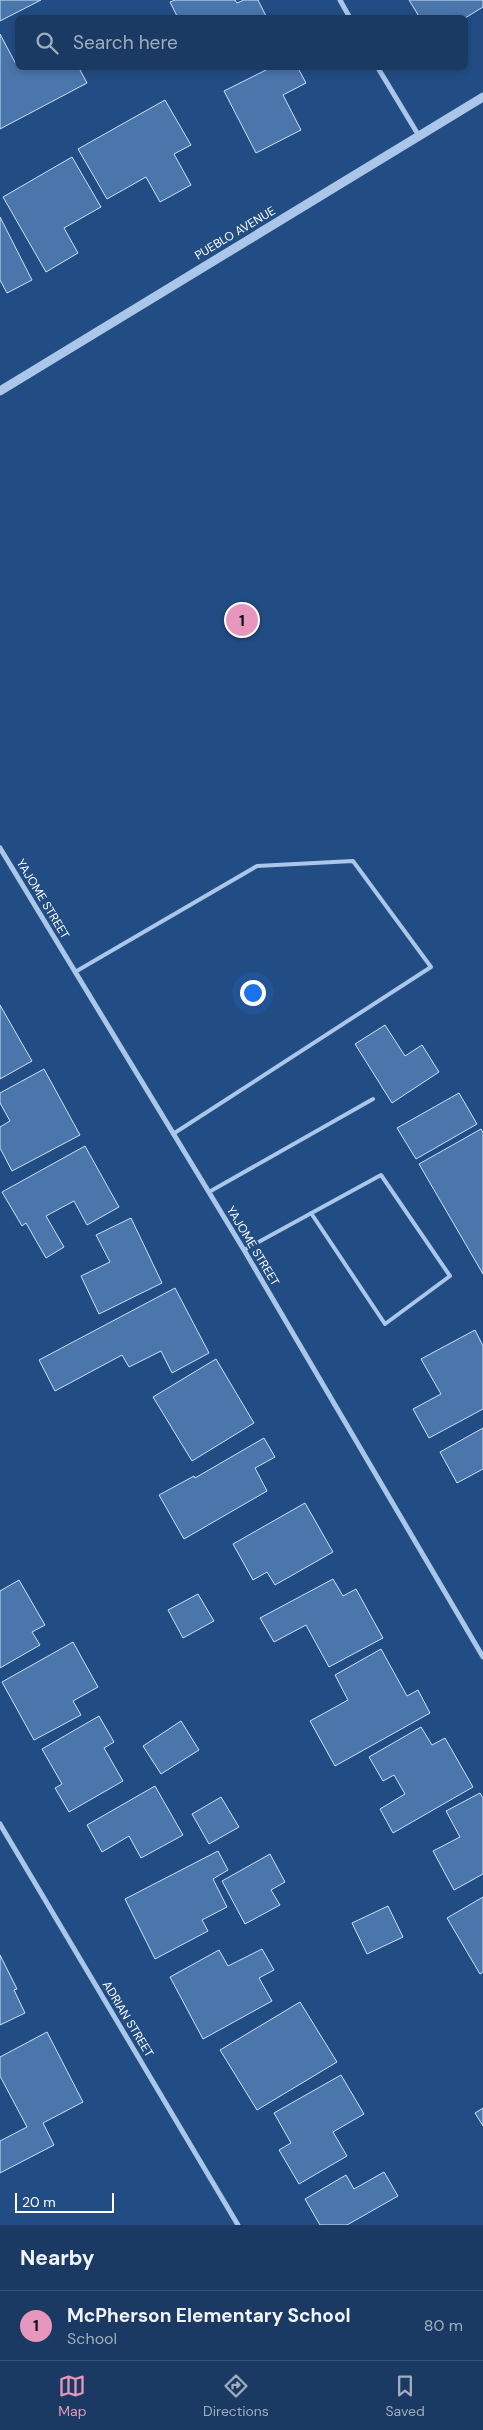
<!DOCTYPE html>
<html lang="en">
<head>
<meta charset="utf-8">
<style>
	:root { --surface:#1a3a63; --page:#234169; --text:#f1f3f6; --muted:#9fadbe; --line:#385478; --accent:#e797bd }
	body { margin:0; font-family:"DM Sans",sans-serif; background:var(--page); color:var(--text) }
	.scale { position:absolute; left:15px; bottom:12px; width:99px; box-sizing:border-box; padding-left:5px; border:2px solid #fff; border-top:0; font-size:14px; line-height:18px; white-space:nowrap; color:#fff; -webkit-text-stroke:4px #224d84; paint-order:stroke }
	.you { position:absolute; left:252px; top:992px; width:18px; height:18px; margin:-12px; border:4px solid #fff; border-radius:50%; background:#1a73e8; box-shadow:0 0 0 8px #1a73e833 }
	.badge { display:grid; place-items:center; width:32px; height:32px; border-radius:50%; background:var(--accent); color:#111; font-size:16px; font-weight:700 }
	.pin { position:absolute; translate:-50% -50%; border:2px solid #fff; box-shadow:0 1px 5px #0006 }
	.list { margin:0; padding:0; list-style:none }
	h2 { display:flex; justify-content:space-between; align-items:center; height:65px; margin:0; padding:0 20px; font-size:21px }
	h2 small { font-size:16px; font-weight:400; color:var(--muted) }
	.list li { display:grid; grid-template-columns:32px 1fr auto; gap:15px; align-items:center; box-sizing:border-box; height:70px; padding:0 20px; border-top:1px solid var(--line) }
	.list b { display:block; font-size:19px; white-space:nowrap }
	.list p { margin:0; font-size:16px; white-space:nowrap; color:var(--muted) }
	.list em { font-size:16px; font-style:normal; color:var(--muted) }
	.icon { flex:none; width:28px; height:28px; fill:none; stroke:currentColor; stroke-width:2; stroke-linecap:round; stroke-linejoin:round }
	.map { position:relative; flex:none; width:483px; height:2225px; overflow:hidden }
	.search { position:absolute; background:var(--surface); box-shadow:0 2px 8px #0003; left:15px; right:15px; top:15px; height:55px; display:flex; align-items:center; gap:12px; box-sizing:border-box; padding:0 18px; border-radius:8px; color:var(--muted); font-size:19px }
	.sheet { height:135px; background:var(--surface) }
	nav { display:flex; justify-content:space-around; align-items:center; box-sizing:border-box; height:70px; border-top:1px solid var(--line); background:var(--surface); font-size:14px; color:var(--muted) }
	nav a { display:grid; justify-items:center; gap:2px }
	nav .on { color:var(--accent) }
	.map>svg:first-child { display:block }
	.building { fill:#4a76ac; stroke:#cee0f7 }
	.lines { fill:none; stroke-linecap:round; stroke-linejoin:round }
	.service { stroke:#aac6e9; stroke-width:4 }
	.minor { stroke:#aac6e9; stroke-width:5 }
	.tertiary { stroke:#aac6e9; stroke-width:9 }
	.labels { text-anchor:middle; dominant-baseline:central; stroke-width:4; stroke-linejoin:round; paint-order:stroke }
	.street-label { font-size:12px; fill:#fff; stroke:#224d84 }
</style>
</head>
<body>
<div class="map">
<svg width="483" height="2225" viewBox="0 0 483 2225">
	<rect width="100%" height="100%" fill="#224d84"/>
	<!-- building -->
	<g class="building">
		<polygon points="0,0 41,0 0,21"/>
		<polygon points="175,0 235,0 237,3 244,0 258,0 267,18 178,18 170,2"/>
		<polygon points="409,0 483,0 483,7 465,18 420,18"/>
		<polygon points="0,34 18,68 79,68 87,83 0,129"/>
		<polygon points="270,68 298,68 306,83 283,95 301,130 256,153 224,91"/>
		<polygon points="165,100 191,145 174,154 191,185 160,202 146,177 107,199 78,149"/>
		<polygon points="72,157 101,207 64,228 78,253 46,272 3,197"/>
		<polygon points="0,217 32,280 7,293 0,280"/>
		<polygon points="0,1005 32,1061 0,1079"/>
		<polygon points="385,1025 405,1056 422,1045 439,1072 392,1103 355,1044"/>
		<polygon points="44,1069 80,1135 12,1171 0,1148 0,1127 10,1121 0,1103 0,1093"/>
		<polygon points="459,1093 477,1124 416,1159 397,1128"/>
		<polygon points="481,1129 483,1132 483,1274 419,1164"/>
		<polygon points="85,1146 119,1207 87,1225 74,1201 46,1216 64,1247 46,1258 26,1223 22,1226 2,1192"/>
		<polygon points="131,1218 162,1283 99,1314 81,1276 110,1262 96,1235"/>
		<polygon points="175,1288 209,1353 172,1373 161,1351 129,1367 122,1355 55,1391 39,1360"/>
		<polygon points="475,1330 483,1346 483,1409 429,1438 413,1409 441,1394 421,1359"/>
		<polygon points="216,1359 254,1423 192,1461 153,1397"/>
		<polygon points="483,1428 483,1469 457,1483 440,1452"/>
		<polygon points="264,1438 275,1457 255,1468 267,1491 184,1539 159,1495 194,1476 195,1478"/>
		<polygon points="305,1503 333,1552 275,1585 267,1572 253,1580 233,1544"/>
		<polygon points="333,1579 343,1596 356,1589 383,1638 329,1667 306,1625 274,1642 260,1618"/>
		<polygon points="19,1580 45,1625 32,1632 40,1645 0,1668 0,1591"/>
		<polygon points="198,1594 214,1621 183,1638 168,1610"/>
		<polygon points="73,1642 98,1687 73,1701 81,1715 34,1740 2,1682"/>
		<polygon points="381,1649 407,1696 418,1690 430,1713 335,1766 310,1721 348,1700 335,1675"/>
		<polygon points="99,1716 114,1742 104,1748 123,1781 69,1812 55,1788 62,1784 42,1749"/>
		<polygon points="181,1721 199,1750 161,1774 143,1746"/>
		<polygon points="421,1727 432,1745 445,1738 473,1787 393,1833 380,1809 405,1794 394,1775 383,1781 369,1757"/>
		<polygon points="155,1786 183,1835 141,1858 129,1836 102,1852 87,1825"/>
		<polygon points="480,1793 483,1798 483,1874 454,1890 433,1851 460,1837 446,1811"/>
		<polygon points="221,1797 239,1827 209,1844 192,1814"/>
		<polygon points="218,1851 228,1870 213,1879 227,1907 202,1920 208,1931 155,1959 125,1899"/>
		<polygon points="270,1854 285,1882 271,1890 280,1905 245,1924 222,1881"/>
		<polygon points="483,1897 483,1972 480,1974 447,1918"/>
		<polygon points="388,1906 403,1937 367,1954 352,1923"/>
		<polygon points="262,1949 274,1970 259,1978 272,2001 203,2039 170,1977 219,1950 228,1966"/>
		<polygon points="0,1955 17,1989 14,1990 25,2013 0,2025"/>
		<polygon points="300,2002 337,2062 257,2110 220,2050"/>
		<polygon points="47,2032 83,2102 43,2123 54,2145 0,2173 0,2141 27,2127 0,2076 0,2057"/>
		<polygon points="341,2075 364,2114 333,2132 347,2156 299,2184 279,2150 291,2143 274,2113"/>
		<polygon points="483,2108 483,2126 475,2113"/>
		<polygon points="384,2172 398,2196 347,2225 320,2225 305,2199 346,2175 354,2189"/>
	</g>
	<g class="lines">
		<!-- service -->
		<g class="service">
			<polyline points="75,972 257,866 353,861 431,967 173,1134"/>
			<polyline points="209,1192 373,1099"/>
			<polyline points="244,1250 381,1175 450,1276 385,1324 311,1213"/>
		</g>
		<!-- minor -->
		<g class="minor">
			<polyline points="340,0 350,18"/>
			<polyline points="378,68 419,136"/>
			<polyline points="0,848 244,1250 483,1657"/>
			<polyline points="0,1824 238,2225"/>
		</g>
		<!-- tertiary -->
		<polyline class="tertiary" points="0,391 483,97"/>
	</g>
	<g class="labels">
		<!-- street labels -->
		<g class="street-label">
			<text transform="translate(235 233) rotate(-31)">PUEBLO AVENUE</text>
			<text transform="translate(43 899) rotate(59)">YAJOME STREET</text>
			<text transform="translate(253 1246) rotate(59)">YAJOME STREET</text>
			<text transform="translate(128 2019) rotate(59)">ADRIAN STREET</text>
		</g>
	</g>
</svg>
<div class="scale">20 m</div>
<div class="you"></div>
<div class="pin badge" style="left:242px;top:620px">1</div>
<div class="search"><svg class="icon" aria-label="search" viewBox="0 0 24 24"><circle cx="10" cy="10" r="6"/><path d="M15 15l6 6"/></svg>Search here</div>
</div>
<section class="sheet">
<h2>Nearby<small></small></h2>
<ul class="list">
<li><span class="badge">1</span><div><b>McPherson Elementary School</b><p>School</p></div><em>80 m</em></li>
</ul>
</section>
<nav>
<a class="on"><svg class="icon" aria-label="map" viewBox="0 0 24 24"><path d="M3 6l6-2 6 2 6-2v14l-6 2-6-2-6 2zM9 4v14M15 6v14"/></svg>Map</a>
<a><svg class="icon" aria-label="directions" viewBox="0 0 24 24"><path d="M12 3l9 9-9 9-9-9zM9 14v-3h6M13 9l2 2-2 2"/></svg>Directions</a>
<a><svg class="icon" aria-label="saved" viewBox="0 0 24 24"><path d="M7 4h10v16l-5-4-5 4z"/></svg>Saved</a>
</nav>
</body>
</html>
